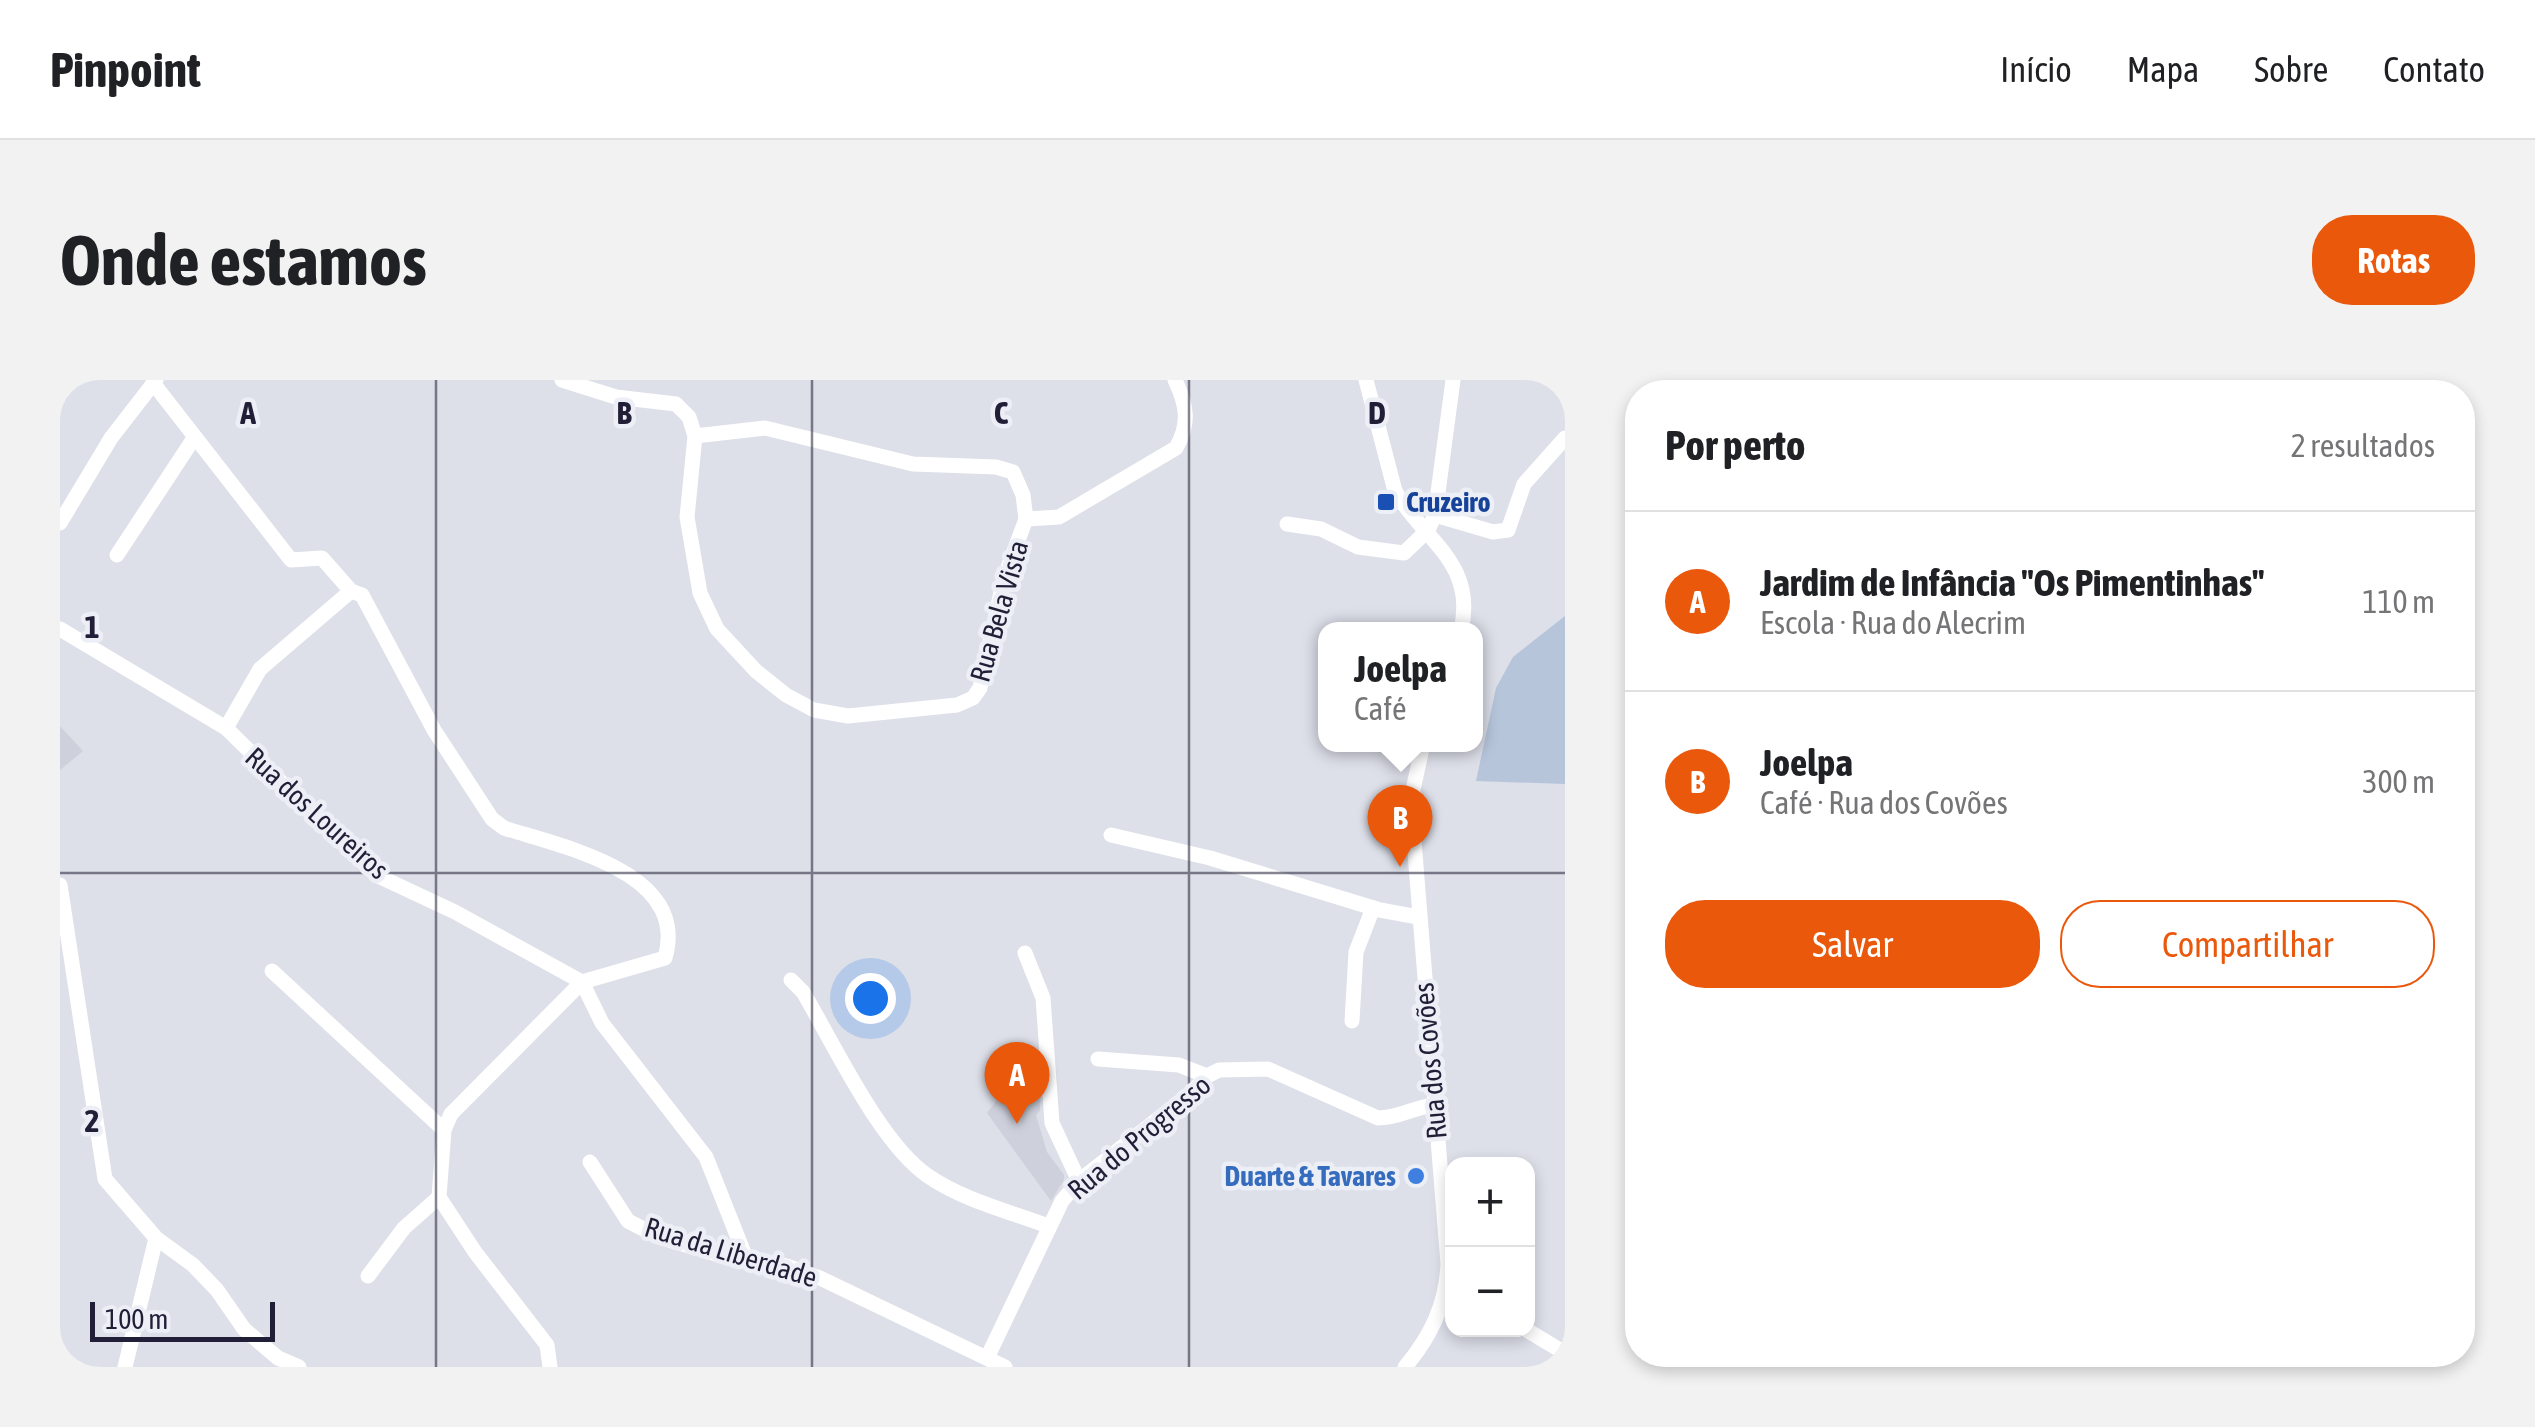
<!DOCTYPE html>
<html lang="pt">
<head>
<meta charset="utf-8">
<style>
	:root { --surface:#fff; --page:#f2f2f2; --text:#202124; --muted:#757577; --line:#e0e0e0; --accent:#ea580c }
	body { margin:0; font-family:"Asap Condensed",sans-serif; background:var(--page); color:var(--text) }
	.controls { position:absolute; right:30px; bottom:30px; display:grid; overflow:hidden; border-radius:20px; box-shadow:0 5px 15px #0003 }
	.controls button { width:90px; height:90px; display:grid; place-items:center; padding:0; border:0; border-bottom:2px solid var(--line); background:var(--surface); color:var(--text); font:50px sans-serif }
	.scale { position:absolute; left:30px; bottom:25px; width:185px; box-sizing:border-box; padding-left:10px; border:5px solid #201f37; border-top:0; font-size:28px; line-height:35px; white-space:nowrap; color:#201f37; -webkit-text-stroke:8px #edeff6; paint-order:stroke }
	.you { position:absolute; left:810px; top:618px; width:35px; height:35px; margin:-25px; border:8px solid #fff; border-radius:50%; background:#1a73e8; box-shadow:0 0 0 15px #1a73e833 }
	.badge { display:grid; place-items:center; width:65px; height:65px; border-radius:50%; background:var(--accent); color:#fff; font-size:32px; font-weight:700 }
	.pin { position:absolute; translate:-50% -82px; filter:drop-shadow(0 2px 5px #0008) }
	.pin::after { content:''; position:absolute; top:52px; width:35px; height:30px; background:inherit; clip-path:polygon(0 0,100% 0,50% 100%) }
	.popup { position:absolute; left:1258px; top:242px; width:165px; height:130px; box-sizing:border-box; display:grid; place-content:center; border-radius:20px; background:var(--surface); filter:drop-shadow(0 2px 8px #0005); font-size:32px; white-space:nowrap; color:var(--muted) }
	.popup b { font-size:38px; color:var(--text) }
	.popup::after { content:''; position:absolute; left:50%; top:100%; margin-left:-20px; border:20px solid transparent; border-top-color:var(--surface) }
	.list { margin:0; padding:0; list-style:none }
	h2 { display:flex; justify-content:space-between; align-items:center; height:130px; margin:0; padding:0 40px; font-size:42px }
	h2 small { font-size:32px; font-weight:400; color:var(--muted) }
	.list li { display:grid; grid-template-columns:65px 1fr auto; gap:30px; align-items:center; box-sizing:border-box; height:180px; padding:0 40px; border-top:2px solid var(--line) }
	.list b { display:block; font-size:38px; white-space:nowrap }
	.list p { margin:0; font-size:32px; white-space:nowrap; color:var(--muted) }
	.list em { font-size:32px; font-style:normal; color:var(--muted) }
	.actions { display:flex; gap:20px; padding:30px 40px }
	.actions a { flex:1; padding:22px 0; border:2px solid var(--accent); border-radius:40px; text-align:center; font-size:35px; color:var(--accent) }
	.actions .main { background:var(--accent); color:#fff }
	.map { position:relative; flex:none; width:1505px; height:987px; overflow:hidden; border-radius:40px }
	header { display:flex; align-items:center; gap:60px; box-sizing:border-box; height:140px; padding:0 50px; background:var(--surface); border-bottom:2px solid var(--line) }
	header strong { font-size:48px }
	nav { display:flex; gap:55px; margin-inline-start:auto; font-size:35px }
	.intro { display:flex; align-items:center; justify-content:space-between; box-sizing:border-box; height:240px; padding:0 60px }
	h1 { margin:0; font-size:70px }
	.button { padding:25px 45px; border-radius:40px; background:var(--accent); color:#fff; font-size:35px; font-weight:700 }
	main { display:flex; gap:60px; padding:0 60px }
	aside { flex:1; background:var(--surface); border-radius:40px; box-shadow:0 5px 15px #0003 }
	.map>svg:first-child { display:block }
	.built { fill:#ced1dc }
	.green { fill:#b6c5da }
	.lines { fill:none; stroke-linecap:round; stroke-linejoin:round }
	.minor { stroke:#fff; stroke-width:15 }
	.grid { fill:none; stroke:#201f37; stroke-width:2.5; stroke-opacity:0.55 }
	.transit-dot { fill:#1a4fb4; stroke:#edeff6; stroke-width:4 }
	.shop-dot { fill:#3f7fe0; stroke:#edeff6; stroke-width:4 }
	.labels { text-anchor:middle; dominant-baseline:central; stroke-width:9; stroke-linejoin:round; paint-order:stroke }
	.transit-label { font-size:28px; font-weight:bold; fill:#164399; stroke:#edeff6; text-anchor:start }
	.street-label { font-size:28px; fill:#201f37; stroke:#edeff6 }
	.shop-label { font-size:28px; font-weight:bold; fill:#366cbe; stroke:#edeff6; text-anchor:end }
	.grid-label { font-size:32px; text-anchor:middle; font-weight:bold; fill:#201f37; stroke:#edeff6; stroke-width:9; stroke-linejoin:round; paint-order:stroke }
</style>
</head>
<body>
<header>
<strong>Pinpoint</strong>
<nav><a>Início</a><a>Mapa</a><a>Sobre</a><a>Contato</a></nav>
</header>
<div class="intro"><h1>Onde estamos</h1><a class="button">Rotas</a></div>
<main>
<div class="map">
<svg width="1505" height="987" viewBox="0 0 1505 987">
	<rect width="100%" height="100%" fill="#dddfe9"/>
	<!-- built -->
	<g class="built">
		<polygon points="0,346 23,371 0,390"/>
		<polygon points="979,682 980,730 976,735 987,772 1004,795 1004,800 991,821 927,733 954,696"/>
	</g>
	<!-- green -->
	<polygon class="green" points="1505,236 1505,404 1416,401 1436,308 1453,277"/>
	<g class="lines">
		<!-- minor -->
		<g class="minor">
			<path d="M502,0L556,17L616,24L629,37L635,56L627,137L640,213L657,249L696,291L726,315L754,330L788,336L897,325L913,318L920,308L944,198L966,139L999,137L1116,68C1130,44 1127,25 1115,0"/>
			<path d="M1306,0L1335,111C1362,159 1417,182 1401,250"/>
			<path d="M93,3L231,180L262,178L291,211L302,215L374,350L432,439L444,448C503,467 630,492 605,578L522,602L391,734L384,750L379,817L415,872L487,965L490,987"/>
			<polyline points="635,56 705,48 853,84 936,87 953,92 963,115 966,139"/>
			<polyline points="1375,135 1433,152 1448,150 1464,104 1505,58"/>
			<polyline points="0,143 51,58 96,0"/>
			<polyline points="1227,144 1261,149 1298,167 1344,173 1368,150 1375,135 1393,0"/>
			<polyline points="57,175 134,58"/>
			<polyline points="0,249 166,348 316,495 395,532 522,602"/>
			<polyline points="166,348 200,289 291,211"/>
			<polyline points="1051,455 1150,478 1320,530 1358,537"/>
			<polyline points="0,505 45,799 96,858 133,885 157,910 184,949 218,978 239,987"/>
			<polyline points="965,573 983,618 992,743 1019,801"/>
			<polyline points="212,591 384,750"/>
			<path d="M731,600L743,612C774,664 819,762 868,796C903,820 948,831 988,846"/>
			<polyline points="522,602 542,643 646,777 686,878"/>
			<polyline points="1292,641 1296,572 1313,528"/>
			<polyline points="1038,679 1119,685 1147,696"/>
			<polyline points="530,782 568,841 599,857 673,879 686,878 727,886 760,898 945,987"/>
			<polyline points="308,896 344,848 379,817"/>
			<polyline points="1465,949 1505,973"/>
			<path d="M927,978L1002,821L1019,801L1131,713L1147,696L1159,690L1208,689L1318,738C1339,738 1354,727 1374,725"/>
			<polyline points="0,986 7,987"/>
			<polyline points="65,987 96,858"/>
			<path d="M1345,987C1371,956 1386,925 1388,884L1352,436L1353,410L1363,364"/>
		</g>
	</g>
	<!-- grid -->
	<path class="grid" d="M376,0V987M752,0V987M1129,0V987M0,493H1505"/>
	<!-- markers -->
	<rect class="transit-dot" x="1316" y="112" width="20" height="20" rx="5"/>
	<circle class="shop-dot" cx="1356" cy="796" r="10"/>
	<g class="labels">
		<!-- transit labels -->
		<g class="transit-label">
			<text x="1346" y="122">Cruzeiro</text>
		</g>
		<!-- street labels -->
		<g class="street-label">
			<text transform="translate(939 231) rotate(-74)">Rua Bela Vista</text>
			<text transform="translate(257 433) rotate(42)">Rua dos Loureiros</text>
			<text transform="translate(1370 681) rotate(-95)">Rua dos Covões</text>
			<text transform="translate(1079 757) rotate(-40)">Rua do Progresso</text>
			<text transform="translate(671 872) rotate(17)">Rua da Liberdade</text>
		</g>
		<!-- shop labels -->
		<g class="shop-label">
			<text x="1336" y="796">Duarte &amp; Tavares</text>
		</g>
	</g>
	<g class="grid-label">
		<text x="188" y="44">A</text>
		<text x="564" y="44">B</text>
		<text x="941" y="44">C</text>
		<text x="1317" y="44">D</text>
		<text x="32" y="258">1</text>
		<text x="32" y="752">2</text>
	</g>
</svg>
<div class="controls">
<button>+</button>
<button>−</button>
</div>
<div class="scale">100 m</div>
<div class="you"></div>
<div class="pin badge" style="left:957px;top:744px">A</div>
<div class="pin badge" style="left:1340px;top:487px">B</div>
<div class="popup"><b>Joelpa</b>Café</div>
</div>
<aside>
<h2>Por perto<small>2 resultados</small></h2>
<ul class="list">
<li><span class="badge">A</span><div><b>Jardim de Infância &quot;Os Pimentinhas&quot;</b><p>Escola · Rua do Alecrim</p></div><em>110 m</em></li>
<li><span class="badge">B</span><div><b>Joelpa</b><p>Café · Rua dos Covões</p></div><em>300 m</em></li>
</ul>
<div class="actions"><a class="main">Salvar</a><a>Compartilhar</a></div>
</aside>
</main>
</body>
</html>
